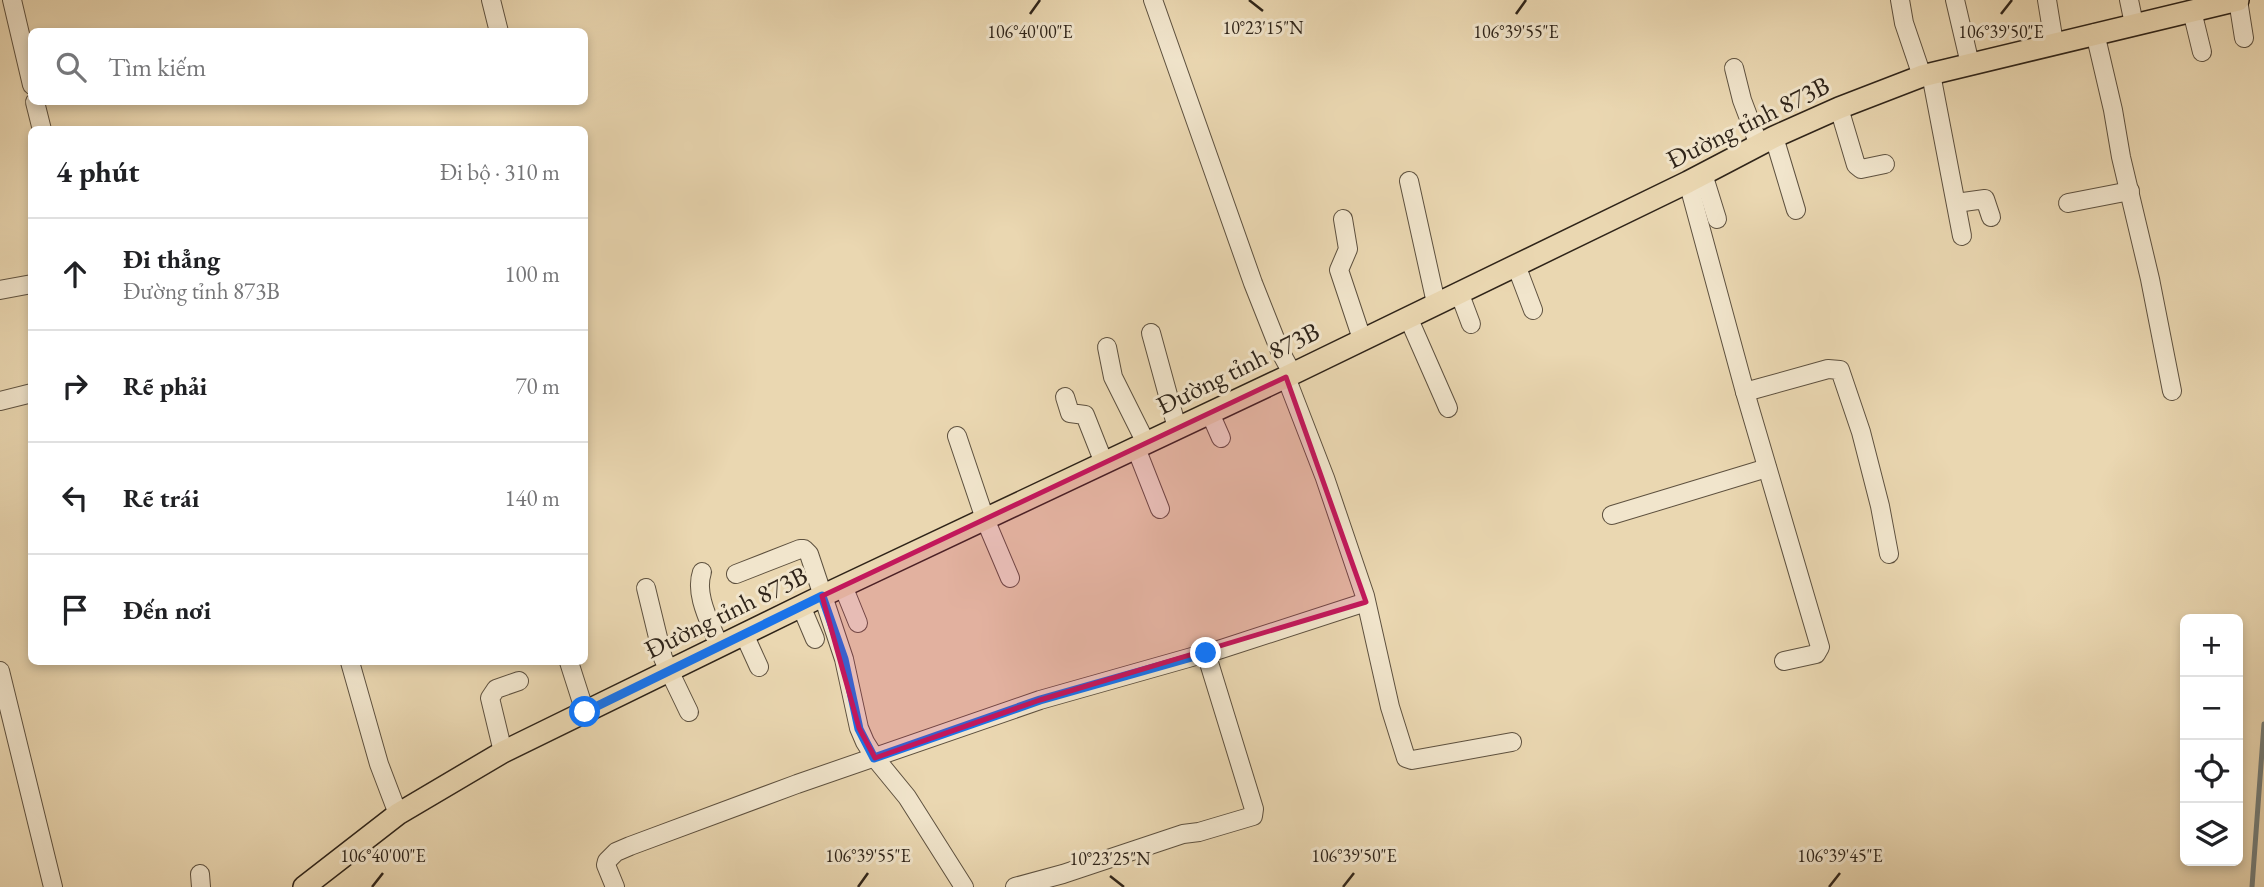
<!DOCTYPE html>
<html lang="vi">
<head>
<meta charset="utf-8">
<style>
	:root { --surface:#fff; --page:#f2f2f2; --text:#202124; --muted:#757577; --line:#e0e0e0 }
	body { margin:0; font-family:"EB Garamond",serif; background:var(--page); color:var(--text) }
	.controls { position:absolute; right:21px; bottom:21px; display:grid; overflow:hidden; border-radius:10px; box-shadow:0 4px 10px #0003 }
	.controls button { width:63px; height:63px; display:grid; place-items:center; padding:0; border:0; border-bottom:2px solid var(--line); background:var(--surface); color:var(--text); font:35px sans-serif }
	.stop { position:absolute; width:21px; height:21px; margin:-16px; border:5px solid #1a73e8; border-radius:50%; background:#fff }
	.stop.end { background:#1a73e8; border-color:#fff; box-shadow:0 2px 7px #0008 }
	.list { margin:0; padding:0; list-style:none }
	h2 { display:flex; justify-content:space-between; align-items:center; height:91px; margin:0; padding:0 28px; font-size:30px }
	h2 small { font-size:23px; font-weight:400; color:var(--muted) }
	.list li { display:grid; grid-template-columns:46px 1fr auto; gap:21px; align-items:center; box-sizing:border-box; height:112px; padding:0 28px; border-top:2px solid var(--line) }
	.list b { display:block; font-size:26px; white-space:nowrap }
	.list p { margin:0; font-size:23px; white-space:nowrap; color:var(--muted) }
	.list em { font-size:23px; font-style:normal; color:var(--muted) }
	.icon { flex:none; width:38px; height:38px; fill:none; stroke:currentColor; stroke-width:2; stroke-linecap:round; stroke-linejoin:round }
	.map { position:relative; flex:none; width:2264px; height:887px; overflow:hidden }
	.search { position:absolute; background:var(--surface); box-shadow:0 4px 10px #0003; left:28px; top:28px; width:560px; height:77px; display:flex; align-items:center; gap:18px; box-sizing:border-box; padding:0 24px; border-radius:10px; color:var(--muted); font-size:26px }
	.panel { position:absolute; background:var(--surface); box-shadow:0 4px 10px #0003; left:28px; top:126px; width:560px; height:539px; border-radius:10px }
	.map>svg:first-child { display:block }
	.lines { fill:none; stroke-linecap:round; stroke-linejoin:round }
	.stream { stroke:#727c78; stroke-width:5 }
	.minor-casing { stroke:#5e513f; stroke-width:20 }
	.major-casing { stroke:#2f2419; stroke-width:24 }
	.minor { stroke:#f1e5cc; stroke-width:18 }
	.major { stroke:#ead7b1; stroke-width:21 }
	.route { stroke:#1a73e8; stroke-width:9 }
	.marked { fill:#c2185b; fill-opacity:0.2; stroke:#c2185b; stroke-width:5; stroke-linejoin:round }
	.ticks { fill:none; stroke:#2f2419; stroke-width:2.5 }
	.labels { text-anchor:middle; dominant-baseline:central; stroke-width:6; stroke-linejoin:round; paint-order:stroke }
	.street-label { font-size:26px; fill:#2f2419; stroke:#f1e5cc }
	.ticks-label { font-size:18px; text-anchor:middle; fill:#2f2419; stroke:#f1e5cc; stroke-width:6; stroke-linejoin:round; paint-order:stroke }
</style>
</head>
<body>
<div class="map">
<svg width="2264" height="887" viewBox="0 0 2264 887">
	<rect width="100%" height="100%" fill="#ead7b1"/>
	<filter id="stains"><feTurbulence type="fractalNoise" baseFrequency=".00286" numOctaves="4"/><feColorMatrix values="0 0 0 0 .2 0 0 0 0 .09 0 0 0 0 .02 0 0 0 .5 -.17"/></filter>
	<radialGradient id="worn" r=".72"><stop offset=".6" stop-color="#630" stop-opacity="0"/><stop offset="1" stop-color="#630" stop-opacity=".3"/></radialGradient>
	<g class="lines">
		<!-- stream -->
		<polyline class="stream" points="2252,887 2264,724"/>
		<defs>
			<g id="minor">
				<polyline points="12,0 32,85"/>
				<polyline points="491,0 499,32"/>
				<polyline points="1153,0 1253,283 1280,351 1292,373"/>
				<polyline points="1900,0 1904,23 1922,76"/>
				<polyline points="1955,0 1970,64"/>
				<polyline points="2047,0 2054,43"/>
				<polyline points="2129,0 2134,24"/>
				<polyline points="2238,0 2244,38"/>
				<polyline points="2192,11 2202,52"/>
				<polyline points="2095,33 2113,110 2121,157 2150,279 2172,391"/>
				<polyline points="1734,68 1742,100 1759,145"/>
				<polyline points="1931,74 1962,236"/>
				<polyline points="35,102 42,130"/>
				<polyline points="1839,108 1856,165 1861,169 1885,164"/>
				<polyline points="1774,137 1796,210"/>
				<polyline points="1703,174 1717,219"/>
				<polyline points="1409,181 1436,303"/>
				<polyline points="1688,182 1745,392 1820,647 1816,654 1784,661"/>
				<polyline points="1956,203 1985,199 1991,217"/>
				<polyline points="2068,203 2130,191"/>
				<polyline points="1343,219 1348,249 1339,270 1362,339"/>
				<polyline points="1516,265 1533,310"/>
				<polyline points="0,290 32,284"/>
				<polyline points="1459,292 1471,324"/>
				<polyline points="1408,317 1448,408"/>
				<polyline points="1151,333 1177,428"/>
				<polyline points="1107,347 1113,377 1146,443"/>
				<polyline points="1286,377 1325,478 1365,596 1390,707 1406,758 1412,760 1512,742"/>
				<polyline points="1745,392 1828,369 1840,370 1861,432 1880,506 1889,554"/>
				<polyline points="1065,397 1070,413 1085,415 1104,463"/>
				<polyline points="0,401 32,393"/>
				<polyline points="1210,413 1221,438"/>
				<polyline points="957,436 985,519 1010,578"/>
				<polyline points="1136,448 1160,509"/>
				<polyline points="1612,515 1767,468"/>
				<path d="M702,572C694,595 711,624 719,646"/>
				<polyline points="736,574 800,549 804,549 809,554 844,659 859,728 865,742 875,758 907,797 964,887"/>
				<polyline points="843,586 858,623"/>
				<polyline points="646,588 663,658 689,712"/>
				<polyline points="801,606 815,639"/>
				<polyline points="744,634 759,667"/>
				<polyline points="1206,654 1366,602"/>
				<polyline points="350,662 379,764 398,814"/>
				<polyline points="569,662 585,712"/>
				<polyline points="0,671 53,887"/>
				<polyline points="503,752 490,698 496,689 519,681"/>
				<polyline points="200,874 201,887"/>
				<polyline points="615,887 606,865 607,861 616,852 630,846 797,784 1040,700 1206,653 1254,809 1253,816 1199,832 1183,834 1063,874 1015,887"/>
			</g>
			<polyline id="major" points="304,887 398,814 503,752 822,596 1286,377 1688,182 1774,137 1839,108 1922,76 2238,0"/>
		</defs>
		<!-- minor casing -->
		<use href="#minor" class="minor-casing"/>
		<!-- major casing -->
		<use href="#major" class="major-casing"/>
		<!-- minor -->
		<use href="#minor" class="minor"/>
		<!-- major -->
		<use href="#major" class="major"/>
	</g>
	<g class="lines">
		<!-- route -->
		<polyline class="route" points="585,712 822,596 844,659 859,729 874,758 1040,700 1206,653"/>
	</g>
	<!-- marked area -->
	<path class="marked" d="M1286,377L1366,602L1040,700L875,758L859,728L822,596Z"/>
	<!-- ticks -->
	<path class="ticks" d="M1249,0L1263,11M1030,14L1040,0M1516,14L1526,0M2001,14L2012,0M1110,876L1124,887M372,887L383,873M858,887L868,873M1343,887L1354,873M1829,887L1840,873"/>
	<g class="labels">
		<!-- street labels -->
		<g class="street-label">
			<text transform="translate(1748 122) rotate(-26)">Đường tỉnh 873B</text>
			<text transform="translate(1238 368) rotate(-26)">Đường tỉnh 873B</text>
			<text transform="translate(726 612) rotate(-26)">Đường tỉnh 873B</text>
		</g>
	</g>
	<g class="ticks-label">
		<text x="1263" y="34">10°23'15"N</text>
		<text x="1030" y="38">106°40'00"E</text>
		<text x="1516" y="38">106°39'55"E</text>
		<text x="2001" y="38">106°39'50"E</text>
		<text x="383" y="862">106°40'00"E</text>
		<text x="868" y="862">106°39'55"E</text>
		<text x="1354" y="862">106°39'50"E</text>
		<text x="1840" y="862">106°39'45"E</text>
		<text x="1110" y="865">10°23'25"N</text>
	</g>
	<rect width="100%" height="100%" filter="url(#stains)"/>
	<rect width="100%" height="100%" fill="url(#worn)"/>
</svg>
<div class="controls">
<button>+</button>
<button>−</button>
<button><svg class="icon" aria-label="locate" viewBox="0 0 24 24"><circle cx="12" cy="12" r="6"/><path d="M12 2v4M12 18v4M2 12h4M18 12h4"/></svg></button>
<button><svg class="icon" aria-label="layers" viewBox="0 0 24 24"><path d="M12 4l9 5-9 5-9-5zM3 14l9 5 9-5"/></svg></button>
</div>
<div class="stop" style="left:585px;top:712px"></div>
<div class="stop end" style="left:1206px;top:653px"></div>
<div class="search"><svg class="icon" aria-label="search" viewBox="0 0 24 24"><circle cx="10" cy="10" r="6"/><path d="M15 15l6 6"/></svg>Tìm kiếm</div>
<section class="panel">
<h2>4 phút<small>Đi bộ · 310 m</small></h2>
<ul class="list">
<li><svg class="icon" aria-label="ahead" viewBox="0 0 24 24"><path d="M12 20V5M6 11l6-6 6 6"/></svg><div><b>Đi thẳng</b><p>Đường tỉnh 873B</p></div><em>100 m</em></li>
<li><svg class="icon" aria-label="right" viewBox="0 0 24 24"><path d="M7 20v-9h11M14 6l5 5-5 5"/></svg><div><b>Rẽ phải</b></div><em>70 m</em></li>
<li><svg class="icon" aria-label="left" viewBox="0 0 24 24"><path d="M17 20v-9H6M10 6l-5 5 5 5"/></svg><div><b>Rẽ trái</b></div><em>140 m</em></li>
<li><svg class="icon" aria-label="arrive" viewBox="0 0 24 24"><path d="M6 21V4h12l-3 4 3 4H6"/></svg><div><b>Đến nơi</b></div></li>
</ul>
</section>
</div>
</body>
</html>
